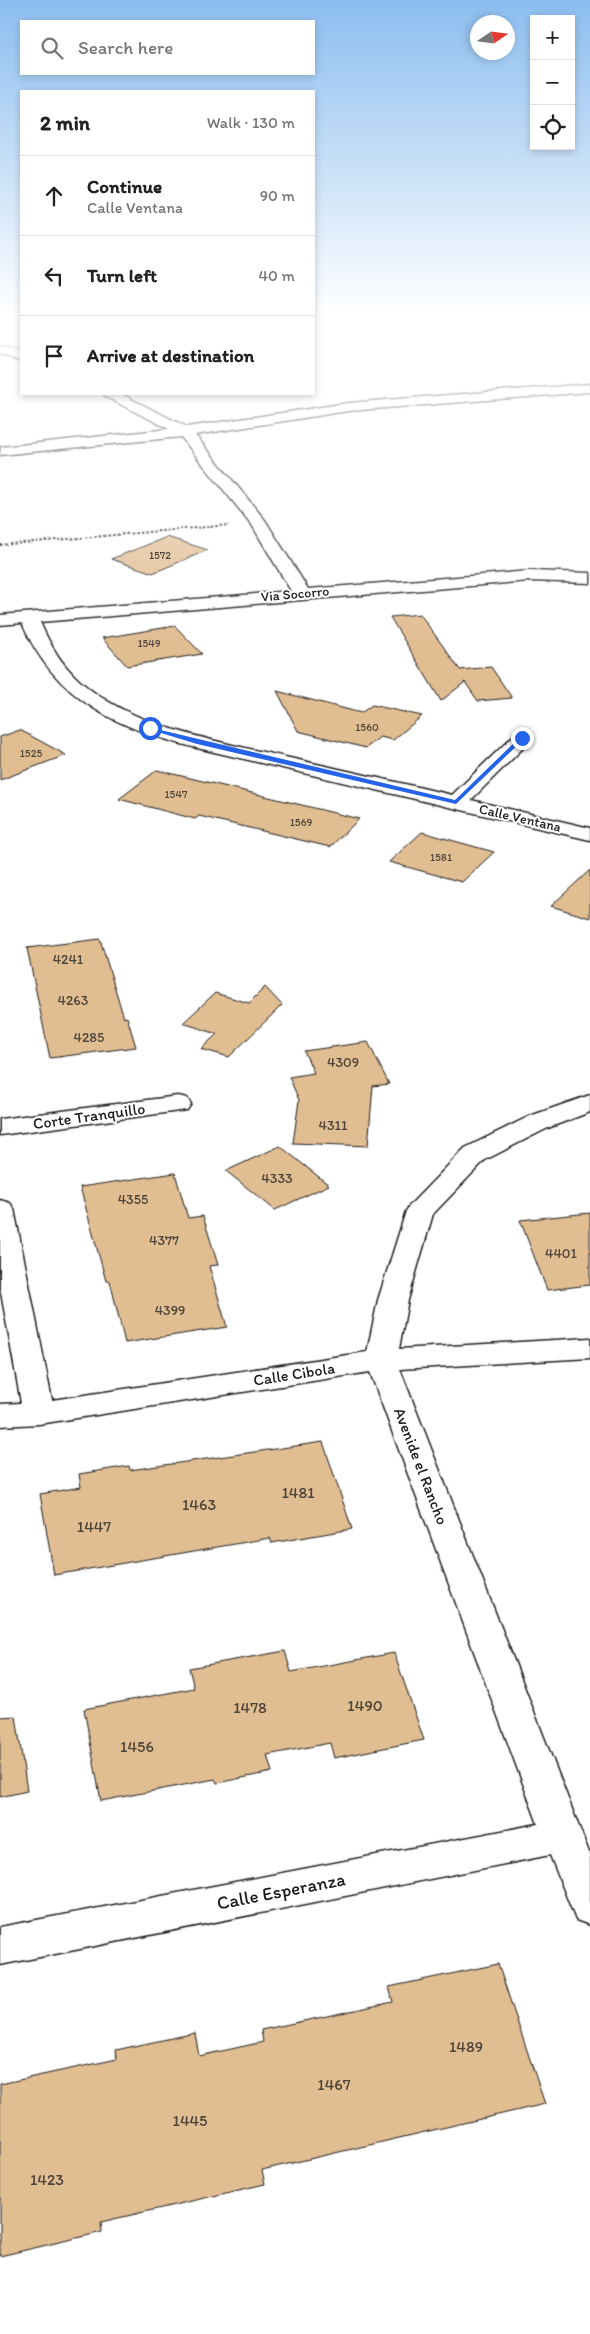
<!DOCTYPE html>
<html lang="en">
<head>
<meta charset="utf-8">
<style>
	:root { --surface:#fff; --page:#f2f2f2; --text:#222; --muted:#767676; --line:#e0e0e0 }
	body { margin:0; font-family:Itim,sans-serif; background:var(--page); color:var(--text) }
	.controls { position:absolute; right:15px; top:15px; display:grid; overflow:hidden; border-radius:0px; box-shadow:0 2px 8px #0003 }
	.controls button { width:45px; height:45px; display:grid; place-items:center; padding:0; border:0; border-bottom:1px solid var(--line); background:var(--surface); color:var(--text); font:25px sans-serif }
	.compass { position:absolute; left:470px; top:15px; width:45px; height:45px; border-radius:50%; background:var(--surface); box-shadow:0 2px 8px #0003; rotate:77deg }
	.stop { position:absolute; width:15px; height:15px; margin:-11px; border:4px solid #2563eb; border-radius:50%; background:#fff }
	.stop.end { background:#2563eb; border-color:#fff; box-shadow:0 1px 5px #0008 }
	.list { margin:0; padding:0; list-style:none }
	h2 { display:flex; justify-content:space-between; align-items:center; height:65px; margin:0; padding:0 20px; font-size:21px }
	h2 small { font-size:16px; font-weight:400; color:var(--muted) }
	.list li { display:grid; grid-template-columns:32px 1fr auto; gap:15px; align-items:center; box-sizing:border-box; height:80px; padding:0 20px; border-top:1px solid var(--line) }
	.list b { display:block; font-size:19px; white-space:nowrap }
	.list p { margin:0; font-size:16px; white-space:nowrap; color:var(--muted) }
	.list em { font-size:16px; font-style:normal; color:var(--muted) }
	.icon { flex:none; width:28px; height:28px; fill:none; stroke:currentColor; stroke-width:2; stroke-linecap:round; stroke-linejoin:round }
	.map { position:relative; flex:none; width:590px; height:2334px; overflow:hidden }
	.search { position:absolute; background:var(--surface); box-shadow:0 2px 8px #0003; left:20px; top:20px; width:295px; height:55px; display:flex; align-items:center; gap:12px; box-sizing:border-box; padding:0 18px; border-radius:0px; color:var(--muted); font-size:19px }
	.panel { position:absolute; background:var(--surface); box-shadow:0 2px 8px #0003; left:20px; top:90px; width:295px; height:305px; border-radius:0px }
	.map>svg:first-child { display:block }
	.building { fill:#e1bd92; stroke:#1c1c1c }
	.lines { fill:none; stroke-linecap:round; stroke-linejoin:round }
	.street-casing { stroke:#1c1c1c; stroke-width:3 }
	.path { stroke:#1c1c1c; stroke-width:2; stroke-dasharray:2.5 2; stroke-linecap:butt }
	.street { fill:#fff; fill-rule:evenodd }
	.route { fill:#2563eb }
	.labels { text-anchor:middle; dominant-baseline:central; stroke-width:4; stroke-linejoin:round; paint-order:stroke }
	.far-number-label { font-size:11px; fill:#4d443a }
	.far-street-label { font-size:14px; fill:#1c1c1c; stroke:#fff }
	.number-label { font-size:14px; fill:#4d443a }
	.street-label { font-size:16px; fill:#1c1c1c; stroke:#fff }
	.near-number-label { font-size:16px; fill:#4d443a }
	.near-street-label { font-size:19px; fill:#1c1c1c; stroke:#fff }
</style>
</head>
<body>
<div class="map">
<svg width="590" height="2334" viewBox="0 0 590 2334">
	<rect width="100%" height="100%" fill="#fff"/>
	<filter id="ink" filterUnits="userSpaceOnUse"><feTurbulence type="fractalNoise" baseFrequency=".02" numOctaves="2"/><feDisplacementMap in="SourceGraphic" scale="10" xChannelSelector="R" yChannelSelector="G"/><feConvolveMatrix kernelMatrix="1 2 1 2 8 2 1 2 1" color-interpolation-filters="sRGB"/></filter>
	<g filter="url(#ink)">
		<!-- building -->
		<g class="building">
			<polygon points="167,537 208,550 153,573 111,559"/>
			<polygon points="420,614 460,670 491,667 512,698 478,701 465,682 441,701 390,617"/>
			<polygon points="175,626 202,654 127,666 102,638"/>
			<polygon points="277,691 361,713 372,705 422,716 393,740 380,737 366,748 298,731"/>
			<polygon points="20,730 66,755 0,780 0,737"/>
			<polygon points="157,770 273,798 359,819 330,847 199,816 195,819 119,799"/>
			<polygon points="422,832 494,852 462,882 389,862"/>
			<polygon points="590,870 590,918 551,906"/>
			<polygon points="100,939 124,1018 127,1017 136,1047 50,1058 27,948"/>
			<polygon points="265,987 282,1005 229,1057 201,1049 217,1034 183,1023 215,993 249,1003"/>
			<polygon points="368,1042 389,1084 373,1086 368,1146 293,1143 299,1100 289,1077 314,1073 304,1051"/>
			<polygon points="280,1146 329,1185 275,1210 226,1171"/>
			<polygon points="175,1173 188,1218 203,1216 218,1265 209,1266 227,1327 125,1343 110,1281 106,1281 80,1187"/>
			<polygon points="590,1213 590,1285 547,1290 520,1220"/>
			<polygon points="323,1442 352,1529 272,1543 270,1538 54,1575 40,1494 81,1487 79,1474 129,1466 130,1470"/>
			<polygon points="285,1651 291,1672 394,1653 424,1740 334,1758 330,1743 267,1755 272,1772 217,1783 215,1779 101,1801 84,1709 194,1688 189,1668"/>
			<polygon points="16,1716 27,1791 0,1797 0,1717"/>
			<polygon points="498,1964 545,2104 262,2170 265,2184 101,2222 102,2232 0,2256 0,2084 117,2059 116,2050 195,2033 199,2056 263,2042 261,2030 393,2002 389,1987"/>
		</g>
		<g class="lines">
			<defs>
				<g id="street">
					<polygon points="0,346 21,354 21,362 0,354"/>
					<path d="M590,384V392L348,411L195,435L265,520L308,589L530,571L590,573V583L530,581L40,622C50,645 61,664 80,681C132,728 219,741 285,757C341,769 396,782 452,795L515,734H529L532,738L529,742L471,800L590,828V840L197,748C120,729 55,701 22,623L0,625V615L291,591L252,525L181,437L0,455L1,447L169,429L106,397L104,394H121L187,427L348,403Z"/>
					<polygon points="590,1095 590,1112 548,1128 485,1160 433,1214 408,1300 399,1349 590,1338 590,1358 400,1369 590,1855 590,1925 576,1920 550,1855 0,1965 0,1927 538,1824 370,1372 39,1424 0,1426 0,1404 21,1403 0,1287 0,1200 10,1203 14,1209 52,1400 367,1352 378,1300 406,1211 410,1205 465,1148 530,1116"/>
					<polygon points="178,1096 187,1098 191,1104 187,1110 0,1135 0,1119"/>
				</g>
			</defs>
			<!-- street casing -->
			<use href="#street" class="street-casing"/>
			<!-- path -->
			<polyline class="path" points="0,545 229,525"/>
			<!-- street -->
			<use href="#street" class="street"/>
		</g>
	</g>
	<!-- sky -->
	<linearGradient id="sky" x2="0" y2="1"><stop stop-color="#8bbdef"/><stop offset="0.49" stop-color="#fff"/><stop offset="1" stop-color="#fff" stop-opacity="0"/></linearGradient>
	<rect width="590" height="642" fill="url(#sky)"/>
	<!-- route -->
	<polygon class="route" points="148,727 455,800 520,737 525,738 456,804 197,744 148,729"/>
	<g class="labels">
		<!-- far-number labels -->
		<g class="far-number-label">
			<text x="160" y="555">1572</text>
			<text x="149" y="643">1549</text>
			<text x="367" y="727">1560</text>
			<text x="31" y="753">1525</text>
			<text x="176" y="794">1547</text>
			<text x="301" y="822">1569</text>
			<text x="441" y="857">1581</text>
		</g>
		<!-- far-street labels -->
		<g class="far-street-label">
			<text transform="translate(295 594) rotate(-5)">Via Socorro</text>
			<text transform="translate(520 818) rotate(13)">Calle Ventana</text>
		</g>
		<!-- number labels -->
		<g class="number-label">
			<text x="68" y="959">4241</text>
			<text x="73" y="1000">4263</text>
			<text x="89" y="1037">4285</text>
			<text x="343" y="1062">4309</text>
			<text x="333" y="1125">4311</text>
			<text x="277" y="1178">4333</text>
			<text x="133" y="1199">4355</text>
			<text x="164" y="1240">4377</text>
			<text x="561" y="1253">4401</text>
			<text x="170" y="1310">4399</text>
		</g>
		<!-- street labels -->
		<g class="street-label">
			<text transform="translate(89 1116) rotate(-8)">Corte Tranquillo</text>
			<text transform="translate(294 1374) rotate(-9)">Calle Cibola</text>
			<text transform="translate(421 1466) rotate(69)">Avenide el Rancho</text>
		</g>
		<!-- near-number labels -->
		<g class="near-number-label">
			<text x="298" y="1492">1481</text>
			<text x="199" y="1504">1463</text>
			<text x="94" y="1526">1447</text>
			<text x="365" y="1705">1490</text>
			<text x="250" y="1707">1478</text>
			<text x="137" y="1746">1456</text>
			<text x="466" y="2046">1489</text>
			<text x="334" y="2084">1467</text>
			<text x="190" y="2120">1445</text>
			<text x="47" y="2179">1423</text>
		</g>
		<!-- near-street labels -->
		<g class="near-street-label">
			<text transform="translate(281 1891) rotate(-11)">Calle Esperanza</text>
		</g>
	</g>
</svg>
<div class="controls">
<button>+</button>
<button>−</button>
<button><svg class="icon" aria-label="locate" viewBox="0 0 24 24"><circle cx="12" cy="12" r="6"/><path d="M12 2v4M12 18v4M2 12h4M18 12h4"/></svg></button>
</div>
<svg class="compass" viewBox="-18 -18 36 36"><path d="M0-13l5 13h-10z" fill="#e53935"/><path d="M0 13l5-13h-10z" fill="#767676"/></svg>
<div class="stop" style="left:150px;top:728px"></div>
<div class="stop end" style="left:522px;top:738px"></div>
<div class="search"><svg class="icon" aria-label="search" viewBox="0 0 24 24"><circle cx="10" cy="10" r="6"/><path d="M15 15l6 6"/></svg>Search here</div>
<section class="panel">
<h2>2 min<small>Walk · 130 m</small></h2>
<ul class="list">
<li><svg class="icon" aria-label="ahead" viewBox="0 0 24 24"><path d="M12 20V5M6 11l6-6 6 6"/></svg><div><b>Continue</b><p>Calle Ventana</p></div><em>90 m</em></li>
<li><svg class="icon" aria-label="left" viewBox="0 0 24 24"><path d="M17 20v-9H6M10 6l-5 5 5 5"/></svg><div><b>Turn left</b></div><em>40 m</em></li>
<li><svg class="icon" aria-label="arrive" viewBox="0 0 24 24"><path d="M6 21V4h12l-3 4 3 4H6"/></svg><div><b>Arrive at destination</b></div></li>
</ul>
</section>
</div>
</body>
</html>
